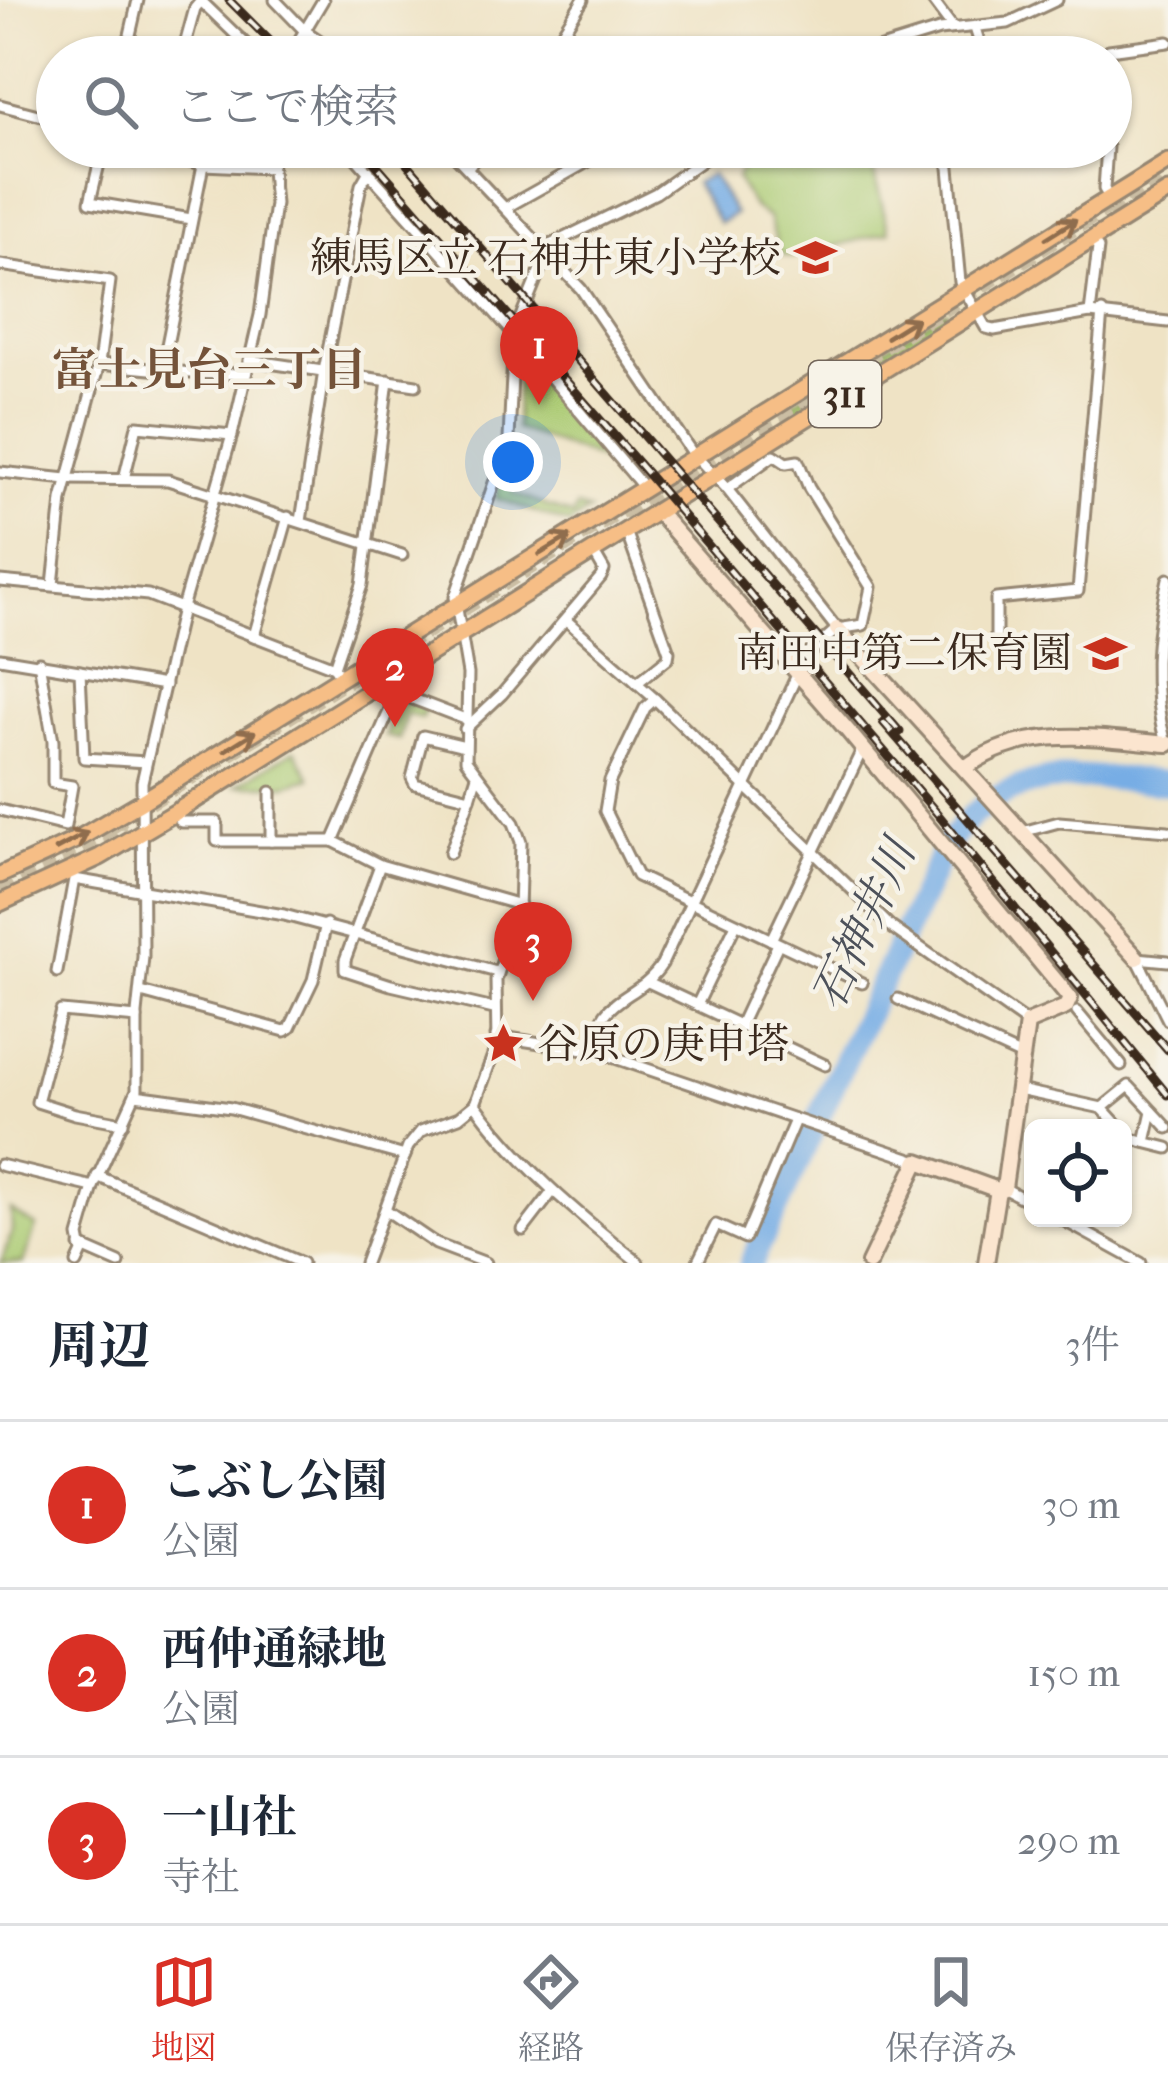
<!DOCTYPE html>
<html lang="ja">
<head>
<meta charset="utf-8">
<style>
	:root { --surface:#fff; --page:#f6f6f7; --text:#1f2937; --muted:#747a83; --line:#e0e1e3; --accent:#d93025 }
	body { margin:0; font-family:"IM FELL French Canon","Noto Serif JP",serif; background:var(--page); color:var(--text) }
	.controls { position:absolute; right:36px; bottom:36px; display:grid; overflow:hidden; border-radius:18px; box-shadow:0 3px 9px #0004 }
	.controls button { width:108px; height:108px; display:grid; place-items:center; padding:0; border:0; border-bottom:3px solid var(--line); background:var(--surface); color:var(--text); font:60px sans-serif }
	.you { position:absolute; left:513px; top:462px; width:42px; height:42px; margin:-30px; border:9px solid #fff; border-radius:50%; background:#1a73e8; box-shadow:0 0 0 18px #1a73e833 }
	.badge { display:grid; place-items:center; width:78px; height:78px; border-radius:50%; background:var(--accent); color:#fff; font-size:39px; font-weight:700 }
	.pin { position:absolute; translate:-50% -99px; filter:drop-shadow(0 3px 6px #0008) }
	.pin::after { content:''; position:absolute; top:63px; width:42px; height:36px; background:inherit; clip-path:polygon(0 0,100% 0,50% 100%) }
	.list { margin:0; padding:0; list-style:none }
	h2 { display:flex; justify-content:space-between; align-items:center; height:156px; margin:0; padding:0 48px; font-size:51px }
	h2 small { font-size:39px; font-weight:400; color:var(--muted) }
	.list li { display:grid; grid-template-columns:78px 1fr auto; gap:36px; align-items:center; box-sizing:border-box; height:168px; padding:0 48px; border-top:3px solid var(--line) }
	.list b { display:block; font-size:45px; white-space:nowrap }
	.list p { margin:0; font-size:39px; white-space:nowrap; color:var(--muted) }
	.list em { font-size:39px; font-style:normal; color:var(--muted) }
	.icon { flex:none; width:66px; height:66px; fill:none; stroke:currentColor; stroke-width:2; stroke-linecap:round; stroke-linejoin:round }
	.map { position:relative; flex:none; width:1168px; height:1263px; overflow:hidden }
	.search { position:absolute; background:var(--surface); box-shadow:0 3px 9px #0004; left:36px; right:36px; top:36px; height:132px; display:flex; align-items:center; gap:30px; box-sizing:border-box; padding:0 42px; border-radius:66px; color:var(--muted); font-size:45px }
	.sheet { height:660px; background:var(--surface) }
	nav { display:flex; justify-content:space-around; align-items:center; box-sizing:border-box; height:168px; border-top:3px solid var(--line); background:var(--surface); font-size:33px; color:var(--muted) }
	nav a { display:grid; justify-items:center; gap:6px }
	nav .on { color:var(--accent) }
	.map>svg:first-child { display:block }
	.green { fill:#abcb73; stroke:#737a48; stroke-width:3 }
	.water { fill:#77ade5; stroke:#596c82; stroke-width:3 }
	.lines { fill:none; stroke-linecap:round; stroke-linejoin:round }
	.river { stroke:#77ade5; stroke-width:24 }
	.primary-tunnel { stroke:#cbbea4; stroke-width:15; stroke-dasharray:15 8; stroke-linecap:butt }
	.street-casing { stroke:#958672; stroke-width:15 }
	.secondary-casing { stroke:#958672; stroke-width:20 }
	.primary-casing { stroke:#958672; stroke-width:21 }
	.street { stroke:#fff; stroke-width:9 }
	.secondary { stroke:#fbe5cf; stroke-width:14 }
	.primary { stroke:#f6be86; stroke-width:15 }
	.rail-casing { stroke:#3b2a1e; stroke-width:9 }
	.rail { stroke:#f7f3e8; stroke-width:4.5; stroke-dasharray:14; stroke-linecap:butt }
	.oneway { stroke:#8f6d4d }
	.labels { text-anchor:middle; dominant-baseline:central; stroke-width:9; stroke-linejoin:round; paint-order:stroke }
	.shield { fill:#f7f3e8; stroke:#73665b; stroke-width:3 }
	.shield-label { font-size:39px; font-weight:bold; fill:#3b2a1e }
	.poi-label { font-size:42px; fill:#3b2a1e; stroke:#f7f3e8; text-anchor:end }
	.neighbourhood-label { font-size:45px; font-weight:bold; fill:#74533a; stroke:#f7f3e8 }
	.water-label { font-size:45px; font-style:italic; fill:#4d515a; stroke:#f7f3e8 }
</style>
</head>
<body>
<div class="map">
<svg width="1168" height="1263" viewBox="0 0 1168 1263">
	<rect width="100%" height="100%" fill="#f7f3e8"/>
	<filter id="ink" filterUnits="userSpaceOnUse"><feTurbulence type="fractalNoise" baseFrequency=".00833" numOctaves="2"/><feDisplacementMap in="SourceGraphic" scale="24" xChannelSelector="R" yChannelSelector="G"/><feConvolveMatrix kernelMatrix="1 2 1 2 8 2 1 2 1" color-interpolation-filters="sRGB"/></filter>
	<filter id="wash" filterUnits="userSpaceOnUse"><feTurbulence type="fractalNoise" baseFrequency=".004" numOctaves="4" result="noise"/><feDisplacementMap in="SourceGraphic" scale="48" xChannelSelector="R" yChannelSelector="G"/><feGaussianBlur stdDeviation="2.7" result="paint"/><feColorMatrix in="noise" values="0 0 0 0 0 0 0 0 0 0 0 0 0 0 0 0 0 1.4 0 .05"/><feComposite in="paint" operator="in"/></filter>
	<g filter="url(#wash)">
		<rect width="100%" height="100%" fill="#efe3c5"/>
		<!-- green -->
		<g class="green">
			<polygon points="869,154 889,232 792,257 780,254 769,218 754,208 736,178 748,158"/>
			<polygon points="946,311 952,321 798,414 792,403"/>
			<polygon points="524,361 608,462 516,429 517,363"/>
			<polygon points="501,479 514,484 512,493 573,516 577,507 589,511 569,524 496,498"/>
			<polygon points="404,701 425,709 422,718 406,714 399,739 385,736 398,704"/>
			<polygon points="295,750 311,778 285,785 237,785"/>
			<polygon points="11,1211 36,1226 23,1263 1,1263 12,1231"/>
		</g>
		<!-- water -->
		<polygon class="water" points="711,174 735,214 719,223 695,183"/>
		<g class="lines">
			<!-- river -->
			<path class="river" d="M751,1263L942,852C999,763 1075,775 1168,783"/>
		</g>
	</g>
	<g filter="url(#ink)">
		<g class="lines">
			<!-- primary-tunnel -->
			<g class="primary-tunnel">
				<polyline points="1110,217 1168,180"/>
				<polyline points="865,359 1115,203"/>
				<polyline points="626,519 881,360"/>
				<polyline points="111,827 631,505"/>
				<polyline points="0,891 127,830"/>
			</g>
			<defs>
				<g id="street">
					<polyline points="200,0 259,57"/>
					<polyline points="275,0 304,30 343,57"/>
					<polyline points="932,0 953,28"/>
					<polyline points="975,28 984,57"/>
					<polyline points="125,57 138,0"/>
					<polyline points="193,57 183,52 195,8 201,1"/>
					<polyline points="289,57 323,0"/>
					<polyline points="547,57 583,0"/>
					<polyline points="852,57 939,30 1008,23 1057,0"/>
					<polyline points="1109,57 1109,50 1168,42"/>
					<polyline points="0,105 57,120"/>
					<polyline points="103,147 90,202 191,219"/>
					<polyline points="147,147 203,165 271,168"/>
					<polyline points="346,147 514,334 645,489"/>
					<polyline points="447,147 581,289 690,450 727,489 837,629"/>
					<polyline points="947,147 960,282 986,328 994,330 1090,313 1168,322"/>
					<polyline points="1107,147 1104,189 1110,199"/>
					<polyline points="468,167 485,147"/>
					<polyline points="507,207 614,147"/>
					<polyline points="0,265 110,281 99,364 62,500 53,585"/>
					<polyline points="1090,313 1098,248 1092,239"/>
					<polyline points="249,360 416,385"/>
					<polyline points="99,364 191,373 246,374"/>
					<polyline points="162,370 203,165"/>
					<polyline points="0,472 67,479 168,480 402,555"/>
					<polyline points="124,479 137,426 232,435"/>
					<polyline points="727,489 774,455 786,463 798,461 809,488 871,587 863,625 837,629 793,667"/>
					<polyline points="301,521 324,371 361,185 369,171"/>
					<polyline points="626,531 669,652 668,658 637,683"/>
					<polyline points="0,581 148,595 334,667 341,678"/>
					<polyline points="566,620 655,699 891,927 1027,1023"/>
					<polyline points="996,635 996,599 1078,591 1102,312"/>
					<polyline points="254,636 288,517"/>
					<polyline points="0,658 165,685"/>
					<polyline points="334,667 362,585 388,380"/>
					<polyline points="80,671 84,758 146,762"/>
					<polyline points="392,691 465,719"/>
					<polyline points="655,699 645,708 610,781 605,811 637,876 862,983"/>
					<polyline points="465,729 502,694 601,577 604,570 593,551"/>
					<path d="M1166,744C1150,686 1155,637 1168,579"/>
					<polyline points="465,746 423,736 412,778 415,784 470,798 477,776"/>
					<polyline points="0,810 65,826 72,786 53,783 53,741 39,662"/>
					<polyline points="176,812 181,822 217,822 217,841 333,841 380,865 520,905"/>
					<polyline points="1022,832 1059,822 1168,831"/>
					<polyline points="271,841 271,792"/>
					<polyline points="333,841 397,693"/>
					<polyline points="450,853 470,798"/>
					<polyline points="380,865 345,960 345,970 391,985 494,1009"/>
					<polyline points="771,940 863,748"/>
					<polyline points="1168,961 1137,958 1168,1020"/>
					<polyline points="57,972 74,879 284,915 497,972"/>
					<polyline points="648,982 825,1065"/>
					<polyline points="141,992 285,1031 290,1028 313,980 326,924"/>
					<polyline points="898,999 1024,1057"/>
					<polyline points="697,1005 736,924"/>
					<polyline points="1077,1012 1121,1065"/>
					<polyline points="740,1025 778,944"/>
					<polyline points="496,1036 597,1052 918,1161"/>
					<path d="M597,1052C593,995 637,1003 662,964L798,673"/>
					<polyline points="1019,1090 1102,1108"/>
					<polyline points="135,1095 231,1108 405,1156"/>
					<path d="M475,1104C520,1166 579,1215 638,1262"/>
					<polyline points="123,1123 75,1114 37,1102 61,1011 137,1018"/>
					<polyline points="1120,1128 1102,1108 1129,1086 1168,1128"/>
					<polyline points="1123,1131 1132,1139 1168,1148"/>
					<polyline points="1145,1142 1152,1111"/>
					<polyline points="0,1165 93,1187"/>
					<polyline points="97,1176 302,1263"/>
					<polyline points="1004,1188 1033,1204"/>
					<polyline points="386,1210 436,1244 486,1263"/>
					<polyline points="1059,1218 1141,1263"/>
					<polyline points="523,1230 553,1191"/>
					<polyline points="80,1246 119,1263"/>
					<polyline points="77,1263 82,1252 79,1236 93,1187 137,1090 137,1014 143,957 142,782 182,608 232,435 260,315 275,204 270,147"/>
					<polyline points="365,1263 408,1147 421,1131 459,1117 475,1104 497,1044 496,980 519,910 521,842 514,823 466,760 468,674 455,597 509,439 514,334 550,245 656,193 704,159 697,147"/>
					<polyline points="697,1263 716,1225 745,1238 795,1120"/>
				</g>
				<g id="secondary">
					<polyline points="657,511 848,731 1070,998 1066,1007 1027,1023 1004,1188 998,1190 918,1161 869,1263"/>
					<polyline points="837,629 1137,958"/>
					<path d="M965,768C1025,723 1099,738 1168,744"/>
					<polyline points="986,1263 998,1190"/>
				</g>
				<g id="primary">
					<polyline points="0,875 76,840 141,802 1168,162"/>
					<polyline points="0,903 100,857 176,812 1168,192"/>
				</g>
			</defs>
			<!-- street casing -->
			<use href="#street" class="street-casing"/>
			<!-- secondary casing -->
			<use href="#secondary" class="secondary-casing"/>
			<!-- primary casing -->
			<use href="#primary" class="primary-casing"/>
			<!-- street -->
			<use href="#street" class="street"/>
			<!-- secondary -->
			<use href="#secondary" class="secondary"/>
			<!-- primary -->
			<use href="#primary" class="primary"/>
			<defs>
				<g id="rail">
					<polyline points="229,0 286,57"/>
					<polyline points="361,147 646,472 936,812 1168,1095"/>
					<polyline points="393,147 900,732"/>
					<polyline points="883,722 1168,1050"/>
				</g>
			</defs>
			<!-- rail casing -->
			<use href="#rail" class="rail-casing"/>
			<!-- rail -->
			<use href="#rail" class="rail"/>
		</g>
		<!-- one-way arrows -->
		<defs><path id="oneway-shaft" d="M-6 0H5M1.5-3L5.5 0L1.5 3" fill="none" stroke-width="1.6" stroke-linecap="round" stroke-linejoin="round" transform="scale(3)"/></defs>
		<g class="oneway">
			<use href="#oneway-shaft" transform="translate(1061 229) rotate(-32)"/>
			<use href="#oneway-shaft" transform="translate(902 328) rotate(-32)"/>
			<use href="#oneway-shaft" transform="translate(555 545) rotate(-31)"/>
			<use href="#oneway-shaft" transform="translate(240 741) rotate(-32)"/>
			<use href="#oneway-shaft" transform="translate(72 841) rotate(-28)"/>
		</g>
	</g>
	<!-- icons -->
	<defs>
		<symbol id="school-bare" viewBox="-9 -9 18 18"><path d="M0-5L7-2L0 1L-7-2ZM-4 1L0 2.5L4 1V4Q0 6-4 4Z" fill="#c8321e" stroke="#f7f3e8" stroke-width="2.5" paint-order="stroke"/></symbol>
		<symbol id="sight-bare" viewBox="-9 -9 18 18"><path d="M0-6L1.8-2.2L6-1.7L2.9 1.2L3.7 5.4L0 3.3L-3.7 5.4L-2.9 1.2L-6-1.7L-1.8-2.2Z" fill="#c8321e" stroke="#f7f3e8" stroke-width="2.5" paint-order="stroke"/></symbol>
	</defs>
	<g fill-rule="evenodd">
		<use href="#school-bare" x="786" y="228" width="59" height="59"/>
		<use href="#school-bare" x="1076" y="624" width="59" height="59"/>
		<use href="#sight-bare" x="474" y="1014" width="59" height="59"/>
	</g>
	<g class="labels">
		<!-- shield labels -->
		<rect class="shield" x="809" y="361" width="72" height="66" rx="9"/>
		<g class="shield-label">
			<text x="845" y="394">311</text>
		</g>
		<!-- poi labels -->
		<g class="poi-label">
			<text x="781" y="258">練馬区立 石神井東小学校</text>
			<text x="1072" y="653">南田中第二保育園</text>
			<text x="537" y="1044" text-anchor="start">谷原の庚申塔</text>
		</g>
		<!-- neighbourhood labels -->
		<g class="neighbourhood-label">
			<text x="209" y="370">富士見台三丁目</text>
		</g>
		<!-- water labels -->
		<g class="water-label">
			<text transform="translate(864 925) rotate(-65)">石神井川</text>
		</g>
	</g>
</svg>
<div class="controls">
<button><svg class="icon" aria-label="locate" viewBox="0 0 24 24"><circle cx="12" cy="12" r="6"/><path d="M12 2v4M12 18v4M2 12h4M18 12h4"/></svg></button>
</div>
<div class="you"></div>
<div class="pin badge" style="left:539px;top:405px">1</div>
<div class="pin badge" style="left:395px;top:727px">2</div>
<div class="pin badge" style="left:533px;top:1001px">3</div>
<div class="search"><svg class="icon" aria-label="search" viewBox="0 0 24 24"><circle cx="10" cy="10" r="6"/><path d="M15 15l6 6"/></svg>ここで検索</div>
</div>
<section class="sheet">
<h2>周辺<small>3件</small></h2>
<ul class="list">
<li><span class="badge">1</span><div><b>こぶし公園</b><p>公園</p></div><em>30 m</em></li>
<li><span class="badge">2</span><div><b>西仲通緑地</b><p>公園</p></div><em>150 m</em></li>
<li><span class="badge">3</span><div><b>一山社</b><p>寺社</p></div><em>290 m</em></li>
</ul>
</section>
<nav>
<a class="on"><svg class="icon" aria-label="map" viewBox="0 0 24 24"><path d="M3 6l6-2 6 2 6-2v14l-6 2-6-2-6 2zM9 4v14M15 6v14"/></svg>地図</a>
<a><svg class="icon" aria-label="directions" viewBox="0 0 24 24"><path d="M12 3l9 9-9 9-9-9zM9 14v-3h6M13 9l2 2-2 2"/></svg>経路</a>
<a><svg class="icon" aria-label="saved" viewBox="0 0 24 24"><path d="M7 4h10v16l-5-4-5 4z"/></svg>保存済み</a>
</nav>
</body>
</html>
